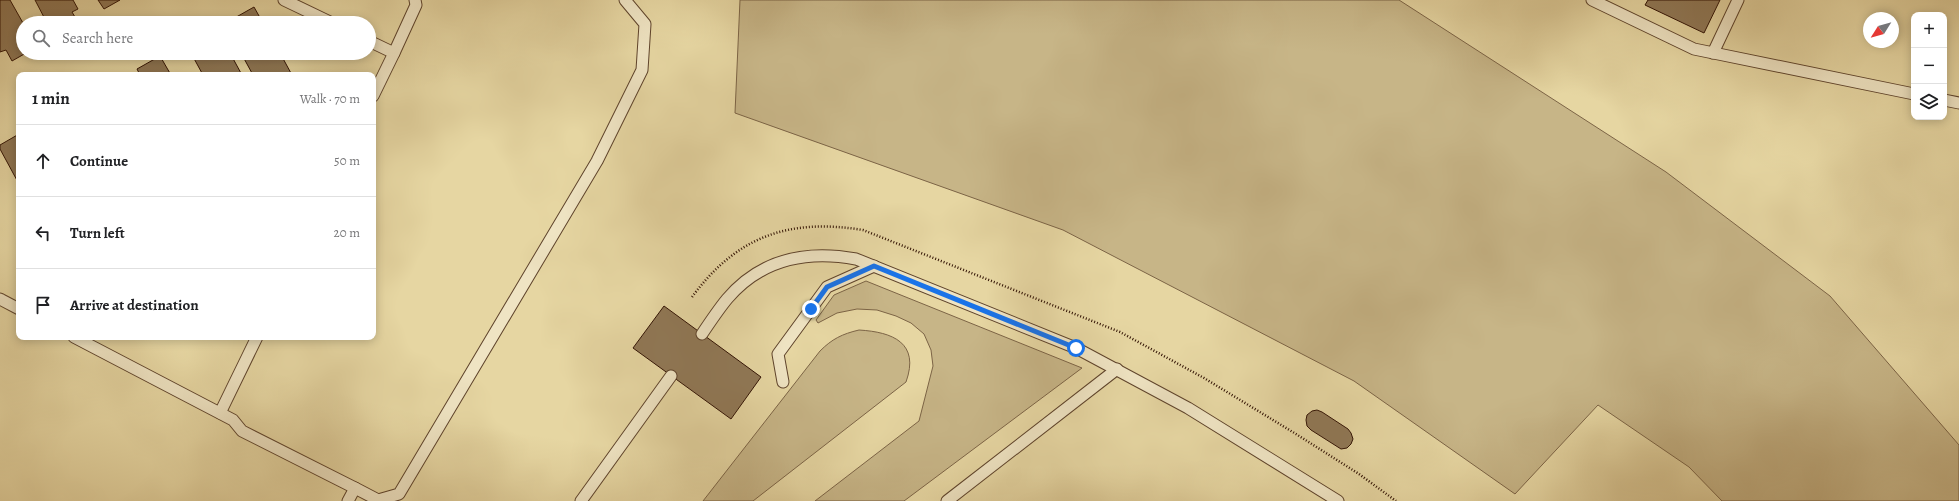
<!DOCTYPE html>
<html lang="en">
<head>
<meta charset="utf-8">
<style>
	:root { --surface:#fff; --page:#f6f6f6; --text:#202124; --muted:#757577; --line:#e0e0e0 }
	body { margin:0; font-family:Alegreya,serif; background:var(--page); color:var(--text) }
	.controls { position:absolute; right:12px; top:12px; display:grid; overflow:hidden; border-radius:8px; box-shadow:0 2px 10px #0003 }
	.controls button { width:36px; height:36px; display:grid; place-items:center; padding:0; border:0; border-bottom:1px solid var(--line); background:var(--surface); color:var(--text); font:20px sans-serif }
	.compass { position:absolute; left:1863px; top:12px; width:36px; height:36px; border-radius:50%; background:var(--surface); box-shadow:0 2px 10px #0003; rotate:233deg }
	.stop { position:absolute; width:12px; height:12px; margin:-9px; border:3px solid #1a73e8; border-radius:50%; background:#fff }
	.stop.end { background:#1a73e8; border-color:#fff; box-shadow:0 1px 4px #0008 }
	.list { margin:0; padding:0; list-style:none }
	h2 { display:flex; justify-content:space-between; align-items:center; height:52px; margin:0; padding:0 16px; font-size:17px }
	h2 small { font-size:13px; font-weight:400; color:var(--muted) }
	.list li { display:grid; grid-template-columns:26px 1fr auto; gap:12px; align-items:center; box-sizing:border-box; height:72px; padding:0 16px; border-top:1px solid var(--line) }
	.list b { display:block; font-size:15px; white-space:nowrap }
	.list em { font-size:13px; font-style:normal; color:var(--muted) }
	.icon { flex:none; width:22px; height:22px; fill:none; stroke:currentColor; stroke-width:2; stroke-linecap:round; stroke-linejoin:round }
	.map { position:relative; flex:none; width:1959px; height:501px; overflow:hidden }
	.search { position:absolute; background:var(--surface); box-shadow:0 2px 10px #0003; left:16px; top:16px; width:360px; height:44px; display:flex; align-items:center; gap:10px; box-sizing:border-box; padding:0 14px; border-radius:22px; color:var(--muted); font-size:15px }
	.panel { position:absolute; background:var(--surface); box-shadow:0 2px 10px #0003; left:16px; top:72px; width:360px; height:268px; border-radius:8px }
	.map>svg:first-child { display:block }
	.green { fill:#c7b587; stroke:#7c6446 }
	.building { fill:#907856; stroke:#321304 }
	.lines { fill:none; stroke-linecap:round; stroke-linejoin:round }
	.service-casing { stroke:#5f442c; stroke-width:13 }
	.path { stroke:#321304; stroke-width:2.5; stroke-dasharray:1 2; stroke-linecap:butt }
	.service { stroke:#efe4c3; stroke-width:11 }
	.route { stroke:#1a73e8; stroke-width:5 }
</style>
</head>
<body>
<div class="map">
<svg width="1959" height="501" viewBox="0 0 1959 501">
	<rect width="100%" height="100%" fill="#e6d6a2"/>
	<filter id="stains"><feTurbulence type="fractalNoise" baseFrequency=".005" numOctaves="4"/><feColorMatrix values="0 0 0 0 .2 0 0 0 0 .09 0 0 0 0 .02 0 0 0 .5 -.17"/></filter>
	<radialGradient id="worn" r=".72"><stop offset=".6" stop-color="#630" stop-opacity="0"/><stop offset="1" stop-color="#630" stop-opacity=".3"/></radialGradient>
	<!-- green -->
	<g class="green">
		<polygon points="740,0 1399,0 1666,172 1830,296 1959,445 1959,501 1722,501 1689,467 1598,405 1515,494 1354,381 1063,230 735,113"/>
		<polygon points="866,281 1082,368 904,501 815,501 919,421 933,366 931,350 924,334 911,323 896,316 877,310 857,309 837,313 818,323 816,320 834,295"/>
		<path d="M859,330C893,332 920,343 906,382L753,501H703L820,351C832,339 842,334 859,330Z"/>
	</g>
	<!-- building -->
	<g class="building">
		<polygon points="0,0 10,0 23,23 23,53 26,53 12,61 6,50 0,52"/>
		<polygon points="35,0 73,0 78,9 72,12 78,22 47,23"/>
		<polygon points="98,0 120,0 104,9"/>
		<polygon points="1648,0 1720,0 1704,33 1645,5"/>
		<polygon points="254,7 263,23 232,23 231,20"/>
		<polygon points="191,53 230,53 242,75 203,75"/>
		<polygon points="241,53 280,53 292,75 253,75"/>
		<polygon points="160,56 171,75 140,75 137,69"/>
		<polygon points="19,134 19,184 0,149 0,145"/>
		<polygon points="664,306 761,377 731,419 633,348"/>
		<polygon points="1317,410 1322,412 1348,429 1351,433 1353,439 1351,444 1347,448 1341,449 1311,430 1307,426 1306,420 1307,415 1312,411"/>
	</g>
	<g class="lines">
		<defs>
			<g id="service">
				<polyline points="284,0 332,23"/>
				<polyline points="1592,0 1694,49 1914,94"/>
				<polyline points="369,41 394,53 373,96"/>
				<polyline points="394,53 416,5 415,0"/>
				<polyline points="1713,53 1738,0"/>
				<polyline points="1944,100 1959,103"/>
				<polyline points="0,299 19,309"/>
				<path d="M702,334C710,322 718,310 727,299C761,259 807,250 856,259L1076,348L1188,408L1338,501"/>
				<polyline points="74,337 233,420 242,431 355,488"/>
				<polyline points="783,382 778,354 827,287 874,266"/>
				<polyline points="220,413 257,337"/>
				<polyline points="348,501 355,488 378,500 399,494 597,161 642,70 645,24 625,0"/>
				<polyline points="581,501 671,376"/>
				<polyline points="947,501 1117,369"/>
			</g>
		</defs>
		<!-- service casing -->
		<use href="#service" class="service-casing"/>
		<!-- path -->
		<path class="path" d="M692,297C737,236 789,218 863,230L1120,332L1204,378L1296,434L1359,474L1396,501"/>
		<!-- service -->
		<use href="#service" class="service"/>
	</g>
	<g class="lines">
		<!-- route -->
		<polyline class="route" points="811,309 827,287 874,266 1076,348"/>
	</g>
	<rect width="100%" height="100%" filter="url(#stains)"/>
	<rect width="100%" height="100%" fill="url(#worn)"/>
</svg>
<div class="controls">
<button>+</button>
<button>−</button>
<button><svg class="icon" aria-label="layers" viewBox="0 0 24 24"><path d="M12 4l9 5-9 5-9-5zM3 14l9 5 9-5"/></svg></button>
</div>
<svg class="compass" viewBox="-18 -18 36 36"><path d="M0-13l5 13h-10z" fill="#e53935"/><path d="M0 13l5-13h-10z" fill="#757577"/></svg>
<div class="stop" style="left:1076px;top:348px"></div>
<div class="stop end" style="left:811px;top:309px"></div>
<div class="search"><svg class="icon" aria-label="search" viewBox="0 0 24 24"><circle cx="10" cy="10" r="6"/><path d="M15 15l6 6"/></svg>Search here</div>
<section class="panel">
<h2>1 min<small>Walk · 70 m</small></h2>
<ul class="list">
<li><svg class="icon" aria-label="ahead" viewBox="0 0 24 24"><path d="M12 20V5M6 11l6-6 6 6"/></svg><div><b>Continue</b></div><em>50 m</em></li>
<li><svg class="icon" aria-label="left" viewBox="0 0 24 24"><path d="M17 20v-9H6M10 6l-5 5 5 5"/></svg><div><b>Turn left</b></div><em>20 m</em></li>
<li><svg class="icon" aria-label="arrive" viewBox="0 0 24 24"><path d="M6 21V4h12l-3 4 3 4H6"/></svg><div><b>Arrive at destination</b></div></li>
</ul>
</section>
</div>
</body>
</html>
